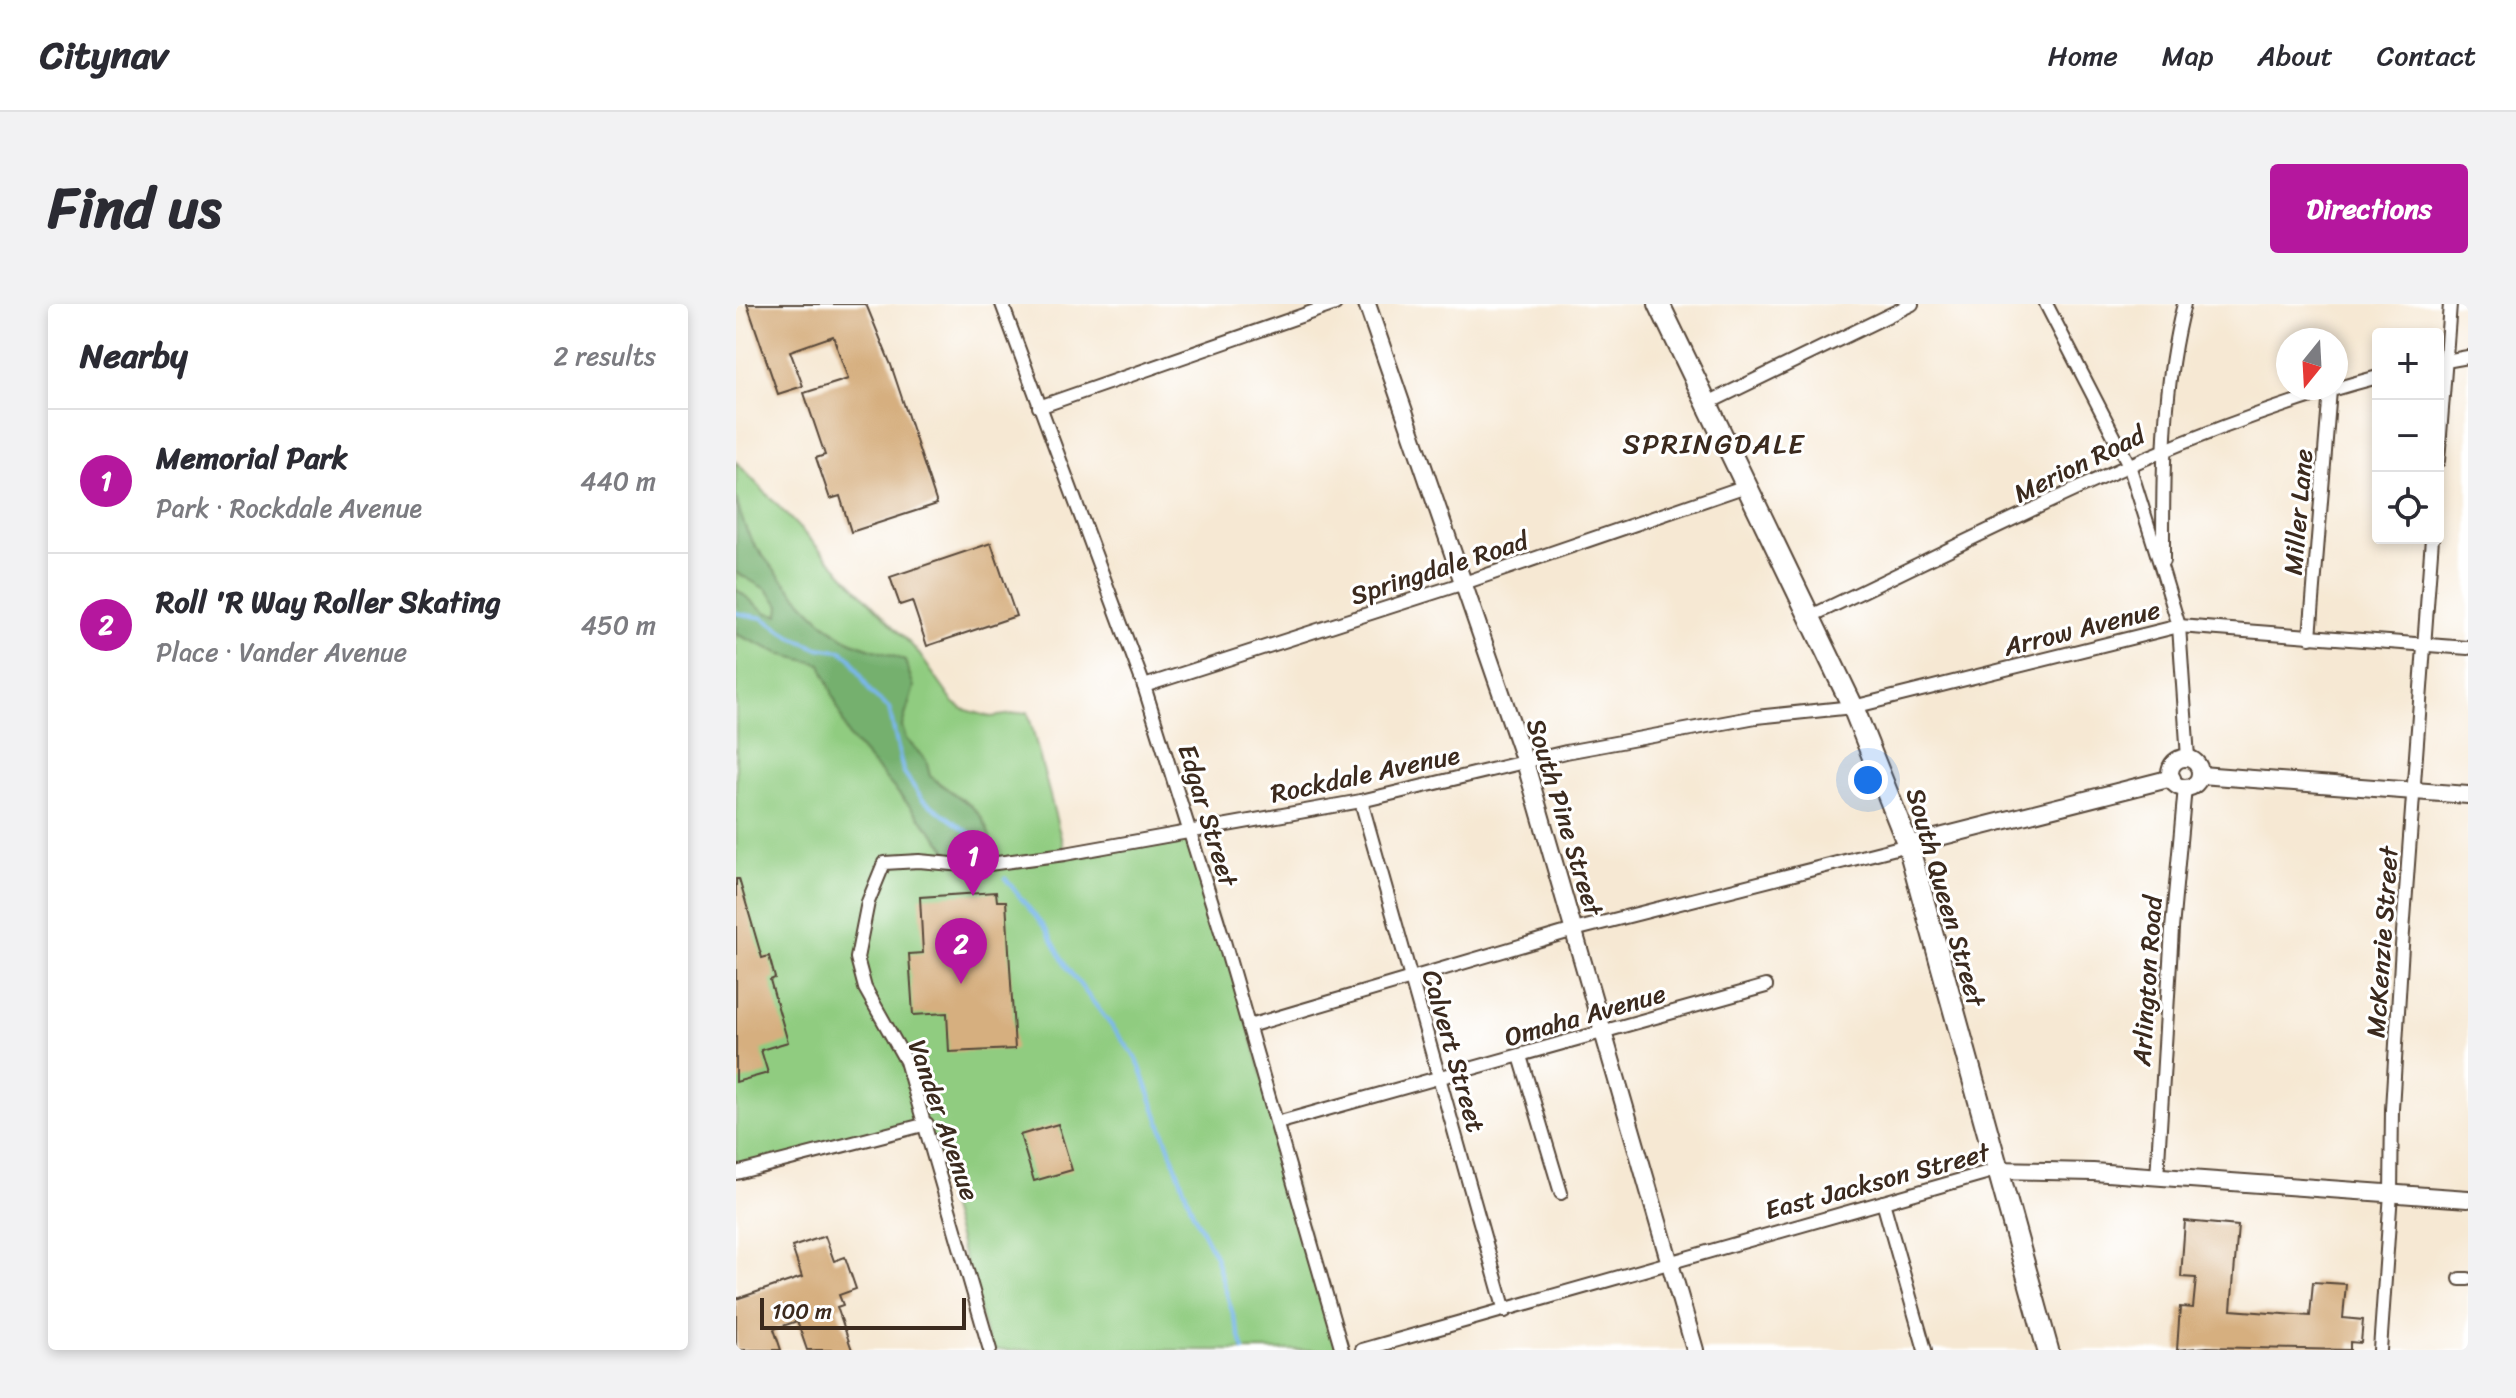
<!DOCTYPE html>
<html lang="en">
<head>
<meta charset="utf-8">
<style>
	:root { --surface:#fff; --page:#f2f2f3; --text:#2b2b33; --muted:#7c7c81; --line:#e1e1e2; --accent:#b5179e }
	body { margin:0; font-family:Sriracha,sans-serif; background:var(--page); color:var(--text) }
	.controls { position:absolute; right:24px; top:24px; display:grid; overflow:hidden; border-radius:8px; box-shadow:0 4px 12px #0003 }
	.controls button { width:72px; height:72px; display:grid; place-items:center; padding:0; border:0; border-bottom:2px solid var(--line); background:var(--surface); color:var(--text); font:40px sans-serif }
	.compass { position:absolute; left:1540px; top:24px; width:72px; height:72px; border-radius:50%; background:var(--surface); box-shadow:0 4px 12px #0003; rotate:198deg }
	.scale { position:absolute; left:24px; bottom:20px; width:206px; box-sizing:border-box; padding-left:8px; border:4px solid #3b2a1e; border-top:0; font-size:22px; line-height:28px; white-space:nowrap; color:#3b2a1e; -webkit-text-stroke:6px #fff; paint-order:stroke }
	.you { position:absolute; left:1132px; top:476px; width:28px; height:28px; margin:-20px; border:6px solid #fff; border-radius:50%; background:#1a73e8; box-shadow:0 0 0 12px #1a73e833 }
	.badge { display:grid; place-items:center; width:52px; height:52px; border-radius:50%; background:var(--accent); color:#fff; font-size:26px; font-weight:700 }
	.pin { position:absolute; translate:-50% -66px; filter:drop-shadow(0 2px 4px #0008) }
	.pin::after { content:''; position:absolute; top:42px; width:28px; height:24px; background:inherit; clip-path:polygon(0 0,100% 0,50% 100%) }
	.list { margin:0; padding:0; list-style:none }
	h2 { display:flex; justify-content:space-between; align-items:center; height:104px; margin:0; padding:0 32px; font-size:34px }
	h2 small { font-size:26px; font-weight:400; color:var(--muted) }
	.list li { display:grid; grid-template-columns:52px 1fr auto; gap:24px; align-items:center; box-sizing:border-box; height:144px; padding:0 32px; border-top:2px solid var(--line) }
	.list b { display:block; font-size:30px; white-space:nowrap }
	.list p { margin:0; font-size:26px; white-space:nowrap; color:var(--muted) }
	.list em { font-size:26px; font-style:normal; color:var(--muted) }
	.icon { flex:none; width:44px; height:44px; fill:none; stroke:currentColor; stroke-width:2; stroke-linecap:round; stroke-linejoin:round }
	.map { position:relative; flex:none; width:1732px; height:1046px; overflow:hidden; border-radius:8px }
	header { display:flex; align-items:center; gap:48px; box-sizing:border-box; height:112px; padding:0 40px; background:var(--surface); border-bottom:2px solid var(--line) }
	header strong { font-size:38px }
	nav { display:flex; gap:44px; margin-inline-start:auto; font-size:28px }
	.intro { display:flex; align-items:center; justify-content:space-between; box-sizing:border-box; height:192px; padding:0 48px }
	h1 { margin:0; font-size:56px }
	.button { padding:20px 36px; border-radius:8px; background:var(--accent); color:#fff; font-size:28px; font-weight:700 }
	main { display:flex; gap:48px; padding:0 48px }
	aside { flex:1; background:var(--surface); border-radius:8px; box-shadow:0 4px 12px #0003 }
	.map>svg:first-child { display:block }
	.green { fill:#90cc80; stroke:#667b4f; stroke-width:2 }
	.forest { fill:#74b06e; stroke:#586d46; stroke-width:2 }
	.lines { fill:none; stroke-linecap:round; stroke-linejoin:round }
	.stream { stroke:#7ab7ed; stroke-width:4 }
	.building { fill:#d6af7f }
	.minor-casing { stroke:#574639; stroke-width:16 }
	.tertiary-casing { stroke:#574639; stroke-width:20 }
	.primary-casing { stroke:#574639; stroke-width:24 }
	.minor { stroke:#fff; stroke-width:12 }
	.tertiary { stroke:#fff; stroke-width:16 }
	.primary { stroke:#fff; stroke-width:20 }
	.labels { text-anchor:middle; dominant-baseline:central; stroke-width:6; stroke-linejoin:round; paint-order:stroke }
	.street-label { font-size:26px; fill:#3b2a1e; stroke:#fff }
	.neighbourhood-label { font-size:28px; letter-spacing:2px; fill:#3b2a1e; stroke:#fff }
</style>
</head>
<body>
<header>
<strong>Citynav</strong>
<nav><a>Home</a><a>Map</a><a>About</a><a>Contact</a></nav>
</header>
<div class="intro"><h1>Find us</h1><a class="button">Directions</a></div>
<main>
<aside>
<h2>Nearby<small>2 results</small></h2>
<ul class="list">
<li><span class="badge">1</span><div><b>Memorial Park</b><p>Park · Rockdale Avenue</p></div><em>440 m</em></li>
<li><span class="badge">2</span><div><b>Roll 'R Way Roller Skating</b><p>Place · Vander Avenue</p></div><em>450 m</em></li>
</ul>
</aside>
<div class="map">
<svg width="1732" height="1046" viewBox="0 0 1732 1046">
	<rect width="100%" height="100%" fill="#fff"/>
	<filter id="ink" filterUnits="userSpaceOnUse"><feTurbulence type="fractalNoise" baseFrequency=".0125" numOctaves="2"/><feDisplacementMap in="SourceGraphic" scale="16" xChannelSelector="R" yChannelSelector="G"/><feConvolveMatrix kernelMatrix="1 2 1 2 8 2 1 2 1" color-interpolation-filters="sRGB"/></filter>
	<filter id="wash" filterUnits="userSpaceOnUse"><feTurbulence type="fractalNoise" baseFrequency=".006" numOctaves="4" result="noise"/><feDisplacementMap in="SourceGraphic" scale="32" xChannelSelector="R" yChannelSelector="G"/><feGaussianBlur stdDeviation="1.8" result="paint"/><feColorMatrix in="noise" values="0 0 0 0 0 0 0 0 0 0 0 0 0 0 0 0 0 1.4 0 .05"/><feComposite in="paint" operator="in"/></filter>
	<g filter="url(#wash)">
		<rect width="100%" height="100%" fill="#f6e8d3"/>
		<!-- green -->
		<polygon class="green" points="0,158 181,347 217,398 227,405 255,413 292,408 329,549 455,525 606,1046 254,1046 190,820 0,869"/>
		<!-- forest -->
		<path class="forest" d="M0,193C4,211 10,229 21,244C39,268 86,324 112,336C130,345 151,348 169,357L178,383L166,422L170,435L190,456L194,472C240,508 247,498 261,559L218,560L207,540L113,433L85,360L47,351L0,330V285L31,309L43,311L44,301L31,286L0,268Z"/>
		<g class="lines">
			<!-- stream -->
			<g class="stream">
				<polyline points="0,309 27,314 54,332 81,344 105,347 115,354 135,389 153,404 167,467 186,495 242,535 252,547"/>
				<polyline points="269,574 311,627 331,664 401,755 457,909 479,952 508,1046"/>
			</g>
		</g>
		<g id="blocks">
			<!-- building -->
			<g class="building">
				<polygon points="11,0 130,0 155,61 201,200 115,228 104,192 94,195 80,154 89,151 68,89 112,75 97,32 54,47 67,82 42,90"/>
				<polygon points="255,239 280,312 191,342 176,297 164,301 154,273"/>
				<polygon points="0,575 3,575 26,654 33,652 39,674 34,676 52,738 25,746 32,769 0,778"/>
				<polygon points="260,588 261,597 270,597 279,745 213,748 211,709 177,711 173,650 187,649 184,593"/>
				<polygon points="322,820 336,866 298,877 284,831"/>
				<polygon points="1449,917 1502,922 1495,1006 1574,1012 1577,978 1610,980 1607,1014 1627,1016 1625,1039 1614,1038 1614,1046 1471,1043 1441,1046 1444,1003 1457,1004 1460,974 1445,973"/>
				<polygon points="89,932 98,957 109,953 120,985 103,991 107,1001 101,1003 116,1046 71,1046 61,1017 38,1025 45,1046 0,1046 0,995 66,973 56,943"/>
			</g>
		</g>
	</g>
	<g filter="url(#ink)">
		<use href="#blocks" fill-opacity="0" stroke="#574639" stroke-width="2"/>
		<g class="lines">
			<defs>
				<g id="minor">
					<polyline points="266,0 408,382 487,634 606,1046"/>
					<polyline points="1310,0 1393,161 1427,269 1443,322 1452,454"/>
					<polyline points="1704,58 1732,53"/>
					<polyline points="972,99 1176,0"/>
					<polyline points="303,103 599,0"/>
					<polyline points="1702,157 1714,0"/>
					<path d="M1427,257C1427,172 1426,83 1448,0"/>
					<path d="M1073,313C1259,225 1442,125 1642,73"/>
					<polyline points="1574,333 1594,86"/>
					<polyline points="408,382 728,279 1010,182"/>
					<polyline points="625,497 769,1007"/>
					<polyline points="513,722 838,626 1172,541"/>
					<polyline points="784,752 825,889"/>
					<polyline points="541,819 1030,682"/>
					<polyline points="0,869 191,820"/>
					<polyline points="1421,874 1436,625 1449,483"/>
					<polyline points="1147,898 1189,1046"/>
					<polyline points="1724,975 1732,975"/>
					<polyline points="254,1046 170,757 129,684 121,654 132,598 148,559 183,557 238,562 329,550 625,497 830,448 1020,413 1117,403 1443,322 1732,344"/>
					<polyline points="626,1046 1260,866"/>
					<polyline points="1644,1046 1655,889 1656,805 1666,642 1696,234"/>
				</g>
				<g id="tertiary">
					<polyline points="631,0 789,458 959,1046"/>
					<circle cx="1449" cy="469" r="15"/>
					<polyline points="1464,471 1732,491"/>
					<polyline points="1172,541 1436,474"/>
					<polyline points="1260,866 1357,868 1732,895"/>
				</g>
				<polyline id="primary" points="923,0 1117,403 1172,541 1312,1046"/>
			</defs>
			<!-- minor casing -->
			<use href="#minor" class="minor-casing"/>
			<!-- tertiary casing -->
			<use href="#tertiary" class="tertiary-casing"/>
			<!-- primary casing -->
			<use href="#primary" class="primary-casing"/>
			<!-- minor -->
			<use href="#minor" class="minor"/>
			<!-- tertiary -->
			<use href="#tertiary" class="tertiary"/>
			<!-- primary -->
			<use href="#primary" class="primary"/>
		</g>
	</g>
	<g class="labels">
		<!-- street labels -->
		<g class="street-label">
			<text transform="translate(1343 160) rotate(-26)">Merion Road</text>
			<text transform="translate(1562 208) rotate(-85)">Miller Lane</text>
			<text transform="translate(703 264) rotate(-18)">Springdale Road</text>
			<text transform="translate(1346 324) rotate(-14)">Arrow Avenue</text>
			<text transform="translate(629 470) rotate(-12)">Rockdale Avenue</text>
			<text transform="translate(472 511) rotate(73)">Edgar Street</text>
			<text transform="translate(829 513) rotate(73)">South Pine Street</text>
			<text transform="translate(1210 593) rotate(74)">South Queen Street</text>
			<text transform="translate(1646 638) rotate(-86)">McKenzie Street</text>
			<text transform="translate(1411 677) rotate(-86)">Arlington Road</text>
			<text transform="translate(849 711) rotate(-16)">Omaha Avenue</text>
			<text transform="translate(718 747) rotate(74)">Calvert Street</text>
			<text transform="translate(208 816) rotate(71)">Vander Avenue</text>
			<text transform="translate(1141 877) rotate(-15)">East Jackson Street</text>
		</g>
		<!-- neighbourhood labels -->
		<g class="neighbourhood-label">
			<text x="978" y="139">SPRINGDALE</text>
		</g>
	</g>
</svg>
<div class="controls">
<button>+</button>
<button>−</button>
<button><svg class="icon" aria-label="locate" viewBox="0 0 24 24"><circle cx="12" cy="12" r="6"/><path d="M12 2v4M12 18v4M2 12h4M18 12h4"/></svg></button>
</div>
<svg class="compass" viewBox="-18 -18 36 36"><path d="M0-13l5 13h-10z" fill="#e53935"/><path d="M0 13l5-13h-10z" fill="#7c7c81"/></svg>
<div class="scale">100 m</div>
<div class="you"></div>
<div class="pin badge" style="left:237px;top:592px">1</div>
<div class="pin badge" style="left:225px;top:680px">2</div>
</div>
</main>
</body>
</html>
